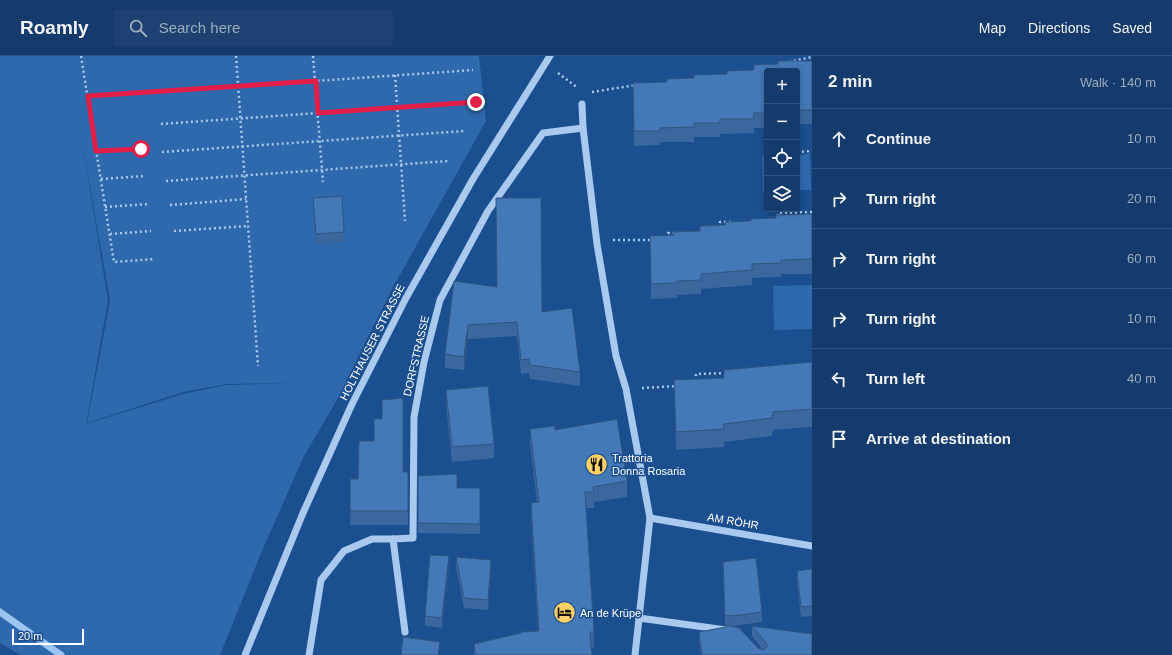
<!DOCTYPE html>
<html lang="en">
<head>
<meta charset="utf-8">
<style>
	:root { --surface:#143b6b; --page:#1d4271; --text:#f1f3f6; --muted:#9dadc1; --line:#33557e }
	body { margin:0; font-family:Arial,sans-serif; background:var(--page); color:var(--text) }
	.controls { position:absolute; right:12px; top:12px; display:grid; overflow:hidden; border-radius:4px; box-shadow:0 2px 6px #0003 }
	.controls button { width:36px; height:36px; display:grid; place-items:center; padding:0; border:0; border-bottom:1px solid var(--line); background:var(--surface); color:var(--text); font:20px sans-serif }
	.scale { position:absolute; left:12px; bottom:10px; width:72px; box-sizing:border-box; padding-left:4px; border:2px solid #fff; border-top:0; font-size:11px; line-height:14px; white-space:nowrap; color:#fff; -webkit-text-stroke:3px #1b4f8f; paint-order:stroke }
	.stop { position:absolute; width:12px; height:12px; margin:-9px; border:3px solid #e11d48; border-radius:50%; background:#fff }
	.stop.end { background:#e11d48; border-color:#fff; box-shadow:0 1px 4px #0008 }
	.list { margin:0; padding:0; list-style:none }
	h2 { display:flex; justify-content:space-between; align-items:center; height:52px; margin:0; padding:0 16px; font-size:17px }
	h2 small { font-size:13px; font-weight:400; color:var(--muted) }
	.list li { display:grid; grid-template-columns:26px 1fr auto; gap:12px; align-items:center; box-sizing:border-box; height:60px; padding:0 16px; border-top:1px solid var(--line) }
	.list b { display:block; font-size:15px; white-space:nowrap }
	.list em { font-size:13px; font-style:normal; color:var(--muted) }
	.icon { flex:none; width:22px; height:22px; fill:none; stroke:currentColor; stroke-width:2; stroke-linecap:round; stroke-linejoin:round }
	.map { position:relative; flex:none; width:812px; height:599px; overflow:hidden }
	header { display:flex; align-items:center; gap:24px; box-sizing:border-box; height:56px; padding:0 20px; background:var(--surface); border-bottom:1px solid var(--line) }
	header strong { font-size:19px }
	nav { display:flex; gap:22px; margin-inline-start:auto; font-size:14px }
	.search { width:280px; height:36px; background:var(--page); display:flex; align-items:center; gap:10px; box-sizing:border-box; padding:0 14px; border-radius:4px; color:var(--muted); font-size:15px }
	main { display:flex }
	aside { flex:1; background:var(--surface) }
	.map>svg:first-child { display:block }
	.green { fill:#2e69ad; fill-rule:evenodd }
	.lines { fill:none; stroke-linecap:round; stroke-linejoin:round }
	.stream { stroke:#9cc4f0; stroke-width:7 }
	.path { stroke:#a9c9ee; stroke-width:2.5; stroke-dasharray:2 3; stroke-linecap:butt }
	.minor { stroke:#a9c9ee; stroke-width:7 }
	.wall { fill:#3a679d }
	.shaded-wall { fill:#305480 }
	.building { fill:#4478b7; stroke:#305480 }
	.route { stroke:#e11d48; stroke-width:5 }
	.labels { text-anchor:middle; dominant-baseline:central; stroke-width:3; stroke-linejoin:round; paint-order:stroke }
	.street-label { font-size:11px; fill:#fff; stroke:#1b4f8f }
	.poi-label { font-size:11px; fill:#fff; stroke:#1b4f8f; text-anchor:start }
</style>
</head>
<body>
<header>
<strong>Roamly</strong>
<div class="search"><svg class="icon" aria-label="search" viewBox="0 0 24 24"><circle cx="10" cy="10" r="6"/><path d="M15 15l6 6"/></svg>Search here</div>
<nav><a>Map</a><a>Directions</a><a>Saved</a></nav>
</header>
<main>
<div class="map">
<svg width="812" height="599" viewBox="0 0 812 599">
	<rect width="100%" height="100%" fill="#1b4f8f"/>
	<!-- green -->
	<g class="green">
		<path d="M0,0H479L486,65L392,233L346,325H348L304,400L261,497L220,599H21L0,587ZM82,84L110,245L87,367L183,336L227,328L295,327L226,329L183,338L86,368L108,245Z"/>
		<polygon points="810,98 811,134 797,134 797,99"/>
		<polygon points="762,100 767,100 767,135 763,135"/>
		<polygon points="812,229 812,273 774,274 773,230"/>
	</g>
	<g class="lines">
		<!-- stream -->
		<polyline class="stream" points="0,556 61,599"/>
		<!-- path -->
		<g class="path">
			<polyline points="81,0 114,206 155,203"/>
			<polyline points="236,0 258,310"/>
			<polyline points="313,0 323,126"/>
			<polyline points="789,6 812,1"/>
			<polyline points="558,17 578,32"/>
			<polyline points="395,19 405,165"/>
			<polyline points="592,36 636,29"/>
			<polyline points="88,41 473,14"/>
			<polyline points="161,68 476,46"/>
			<polyline points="96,95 141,93"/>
			<polyline points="162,96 465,75"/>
			<polyline points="797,96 812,95"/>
			<polyline points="101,123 145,120"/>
			<polyline points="166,125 448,105"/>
			<polyline points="170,149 246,143"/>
			<polyline points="105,151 149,148"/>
			<polyline points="778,160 778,157 812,156"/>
			<polyline points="720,172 720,166 733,166"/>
			<polyline points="174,175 248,170"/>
			<polyline points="110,178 151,175"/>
			<polyline points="669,182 668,177 676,177"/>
			<polyline points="613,184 652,184"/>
			<polyline points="695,325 696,318 726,317"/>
			<polyline points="642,332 677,330"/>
		</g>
		<!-- minor -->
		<g class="minor">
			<polyline points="582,48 583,72 597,188 616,300 626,333 650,462 635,599"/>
			<polyline points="650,462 812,490"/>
			<polyline points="639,562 726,574"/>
			<polyline points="405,576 393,483 413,482 414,361 424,306 440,244 488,155 543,77 583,72"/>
			<polyline points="245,599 303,457 352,348 406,242 473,123 550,0"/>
			<polyline points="309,599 321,524 344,495 372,483 393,483"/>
		</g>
	</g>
	<!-- wall -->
	<g class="wall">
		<polygon points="812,5 812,68 797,68 797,15 767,15 767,72 754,72 754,77 720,78 720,81 694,81 694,86 660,86 660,89 634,90 633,41 667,26 754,14 778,8"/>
		<polygon points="313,142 344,176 344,186 316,188 313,152"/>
		<polygon points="496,142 542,256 580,316 580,330 530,323 529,317 521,318 517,280 468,283 464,314 445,312 445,298 497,230"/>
		<polygon points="812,158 812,218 781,218 781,221 752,222 752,229 701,233 701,238 677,239 677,242 651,243 650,180 674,179 700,175 725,169 776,162"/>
		<polygon points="812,306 812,371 773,374 772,380 724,386 724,391 676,394 674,324 724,322"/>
		<polygon points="446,334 494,388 494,402 452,406 446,348"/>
		<polygon points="374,363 403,416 408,416 408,469 350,469 350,423 358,423 374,385"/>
		<polygon points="530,373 555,374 627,425 627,441 594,446 594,452 586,452 594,576 594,592 592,592 592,599 474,599 474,588 538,575 531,462 531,447 537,446 530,388"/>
		<polygon points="418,420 457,432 480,432 480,478 418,477"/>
		<polygon points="456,501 491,514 488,554 464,552 456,511"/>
		<polygon points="723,506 762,556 762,566 733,570 725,569"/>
		<polygon points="449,510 442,572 425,570 425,560"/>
		<polygon points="812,513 812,560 801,561 797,525 797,515"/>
		<polygon points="752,570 812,599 701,599 699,585 699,576 726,571 758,592 763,594 752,580"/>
	</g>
	<!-- shaded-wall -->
	<g class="shaded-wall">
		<polygon points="468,269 468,283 464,314 464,301"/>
		<polygon points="449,500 449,510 442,572 442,562"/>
		<polygon points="491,504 491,514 488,554 488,544"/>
		<polygon points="440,586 439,599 438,599"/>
	</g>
	<!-- building -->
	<g class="building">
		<polygon points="778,5 812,5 812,54 797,54 797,15 767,15 767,57 754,57 754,63 720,63 720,67 694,67 694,71 660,72 660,75 634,75 633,27 667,26 667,23 694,22 694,19 727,18 727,15 754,14 754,9 778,8"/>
		<polygon points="342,140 344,176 316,178 313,142"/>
		<polygon points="496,142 541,142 542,256 572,252 580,316 530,309 529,303 521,304 517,266 468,269 464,301 445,298 454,225 497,231"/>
		<polygon points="812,158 812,203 781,204 781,207 752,208 752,214 701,218 701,224 677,225 677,227 651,228 650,180 674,179 674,176 700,175 700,170 725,169 725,166 751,165 751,163 776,162 776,159"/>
		<polygon points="812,306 812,353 773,356 772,362 724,368 724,373 676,376 674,324 724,322 724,314"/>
		<polygon points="488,330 494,388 452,391 446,334"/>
		<polygon points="403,342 403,416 408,416 408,455 350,455 350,423 358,423 359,385 374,385 374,363 382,363 382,344"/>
		<polygon points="617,363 627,425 593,431 594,436 585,436 594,576 590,576 592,599 476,599 474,588 521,577 521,576 539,575 531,447 539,446 530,373 554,370 555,374"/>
		<polygon points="457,418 457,432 480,432 480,468 418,467 418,420"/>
		<polygon points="430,499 449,500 442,562 425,560"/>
		<polygon points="456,501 491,504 488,544 464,542"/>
		<polygon points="756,502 762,556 733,560 725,559 723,506"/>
		<polygon points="812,513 812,550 801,551 797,515"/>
		<polygon points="726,569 739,572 758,592 763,594 767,591 767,588 752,570 812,578 812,599 702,599 699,576 726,571"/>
		<polygon points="403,581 440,586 438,599 401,599"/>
	</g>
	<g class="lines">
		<!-- route -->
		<polyline class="route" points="141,93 96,95 88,40 316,25 318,57 476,46"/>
	</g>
	<!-- icons -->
	<defs>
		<symbol id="restaurant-disc" viewBox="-11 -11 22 22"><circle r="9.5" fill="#ffd166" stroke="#1b4f8f"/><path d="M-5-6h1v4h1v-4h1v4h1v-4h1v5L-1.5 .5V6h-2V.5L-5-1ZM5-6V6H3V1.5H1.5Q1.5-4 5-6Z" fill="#111"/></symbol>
		<symbol id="hotel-disc" viewBox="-11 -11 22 22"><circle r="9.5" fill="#ffd166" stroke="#1b4f8f"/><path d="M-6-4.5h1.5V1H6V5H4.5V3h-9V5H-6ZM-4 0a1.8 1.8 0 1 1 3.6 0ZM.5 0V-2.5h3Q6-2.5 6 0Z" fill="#111"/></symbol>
	</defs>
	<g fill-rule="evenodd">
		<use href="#restaurant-disc" x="584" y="396" width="25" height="25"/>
		<use href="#hotel-disc" x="552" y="544" width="25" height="25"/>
	</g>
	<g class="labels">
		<!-- street labels -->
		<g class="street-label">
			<text transform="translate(372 286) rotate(-63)">HOLTHAUSER STRASSE</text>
			<text transform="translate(416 300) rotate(-77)">DORFSTRASSE</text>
			<text transform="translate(733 465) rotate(10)">AM RÖHR</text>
		</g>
		<!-- poi labels -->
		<g class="poi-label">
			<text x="612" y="402">Trattoria<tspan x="612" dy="13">Donna Rosaria</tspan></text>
			<text x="580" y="557">An de Krüpe</text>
		</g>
	</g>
</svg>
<div class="controls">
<button>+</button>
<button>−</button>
<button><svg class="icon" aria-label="locate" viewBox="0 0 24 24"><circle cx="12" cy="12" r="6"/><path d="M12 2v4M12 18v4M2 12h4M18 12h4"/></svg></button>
<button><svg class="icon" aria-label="layers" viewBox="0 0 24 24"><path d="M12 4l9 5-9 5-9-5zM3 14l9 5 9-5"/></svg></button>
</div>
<div class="scale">20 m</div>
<div class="stop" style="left:141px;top:93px"></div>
<div class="stop end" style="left:476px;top:46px"></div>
</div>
<aside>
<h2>2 min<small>Walk · 140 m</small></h2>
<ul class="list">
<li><svg class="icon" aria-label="ahead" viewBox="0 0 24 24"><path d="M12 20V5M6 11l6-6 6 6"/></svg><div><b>Continue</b></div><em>10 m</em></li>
<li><svg class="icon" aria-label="right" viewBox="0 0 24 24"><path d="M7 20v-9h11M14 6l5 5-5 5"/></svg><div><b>Turn right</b></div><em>20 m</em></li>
<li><svg class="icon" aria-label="right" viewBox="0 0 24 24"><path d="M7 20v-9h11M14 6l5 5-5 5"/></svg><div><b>Turn right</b></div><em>60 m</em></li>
<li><svg class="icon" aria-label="right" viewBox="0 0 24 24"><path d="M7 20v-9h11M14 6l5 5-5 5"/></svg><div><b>Turn right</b></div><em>10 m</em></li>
<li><svg class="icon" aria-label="left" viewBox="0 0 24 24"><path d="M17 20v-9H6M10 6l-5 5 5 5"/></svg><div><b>Turn left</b></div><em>40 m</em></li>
<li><svg class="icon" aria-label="arrive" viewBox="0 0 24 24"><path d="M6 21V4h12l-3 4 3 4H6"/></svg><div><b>Arrive at destination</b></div></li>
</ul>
</aside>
</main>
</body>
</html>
